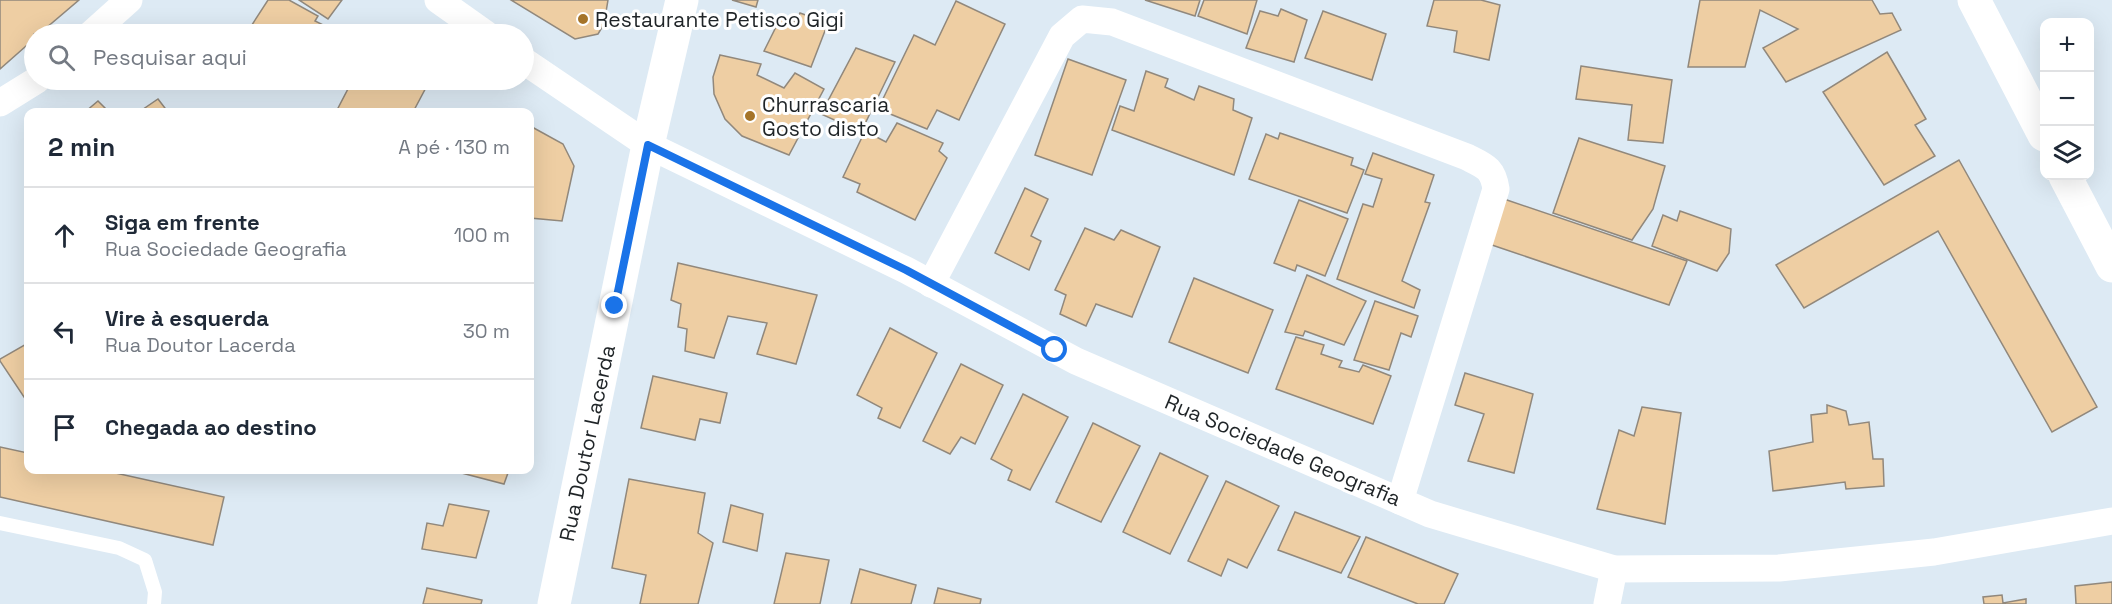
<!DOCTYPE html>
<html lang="pt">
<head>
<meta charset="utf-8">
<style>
	:root { --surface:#fff; --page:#f2f2f3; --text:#1f2937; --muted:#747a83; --line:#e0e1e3 }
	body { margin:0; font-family:"Space Grotesk",sans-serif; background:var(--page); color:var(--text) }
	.controls { position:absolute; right:18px; top:18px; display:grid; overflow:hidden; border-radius:12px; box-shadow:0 6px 24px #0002 }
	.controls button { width:54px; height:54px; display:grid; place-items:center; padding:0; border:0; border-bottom:2px solid var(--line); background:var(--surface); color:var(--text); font:30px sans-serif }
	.stop { position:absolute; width:18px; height:18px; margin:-14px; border:4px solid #1a73e8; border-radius:50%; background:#fff }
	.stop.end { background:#1a73e8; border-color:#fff; box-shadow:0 2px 6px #0008 }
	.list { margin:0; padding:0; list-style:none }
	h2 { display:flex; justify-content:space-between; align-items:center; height:78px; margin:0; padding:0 24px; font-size:26px }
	h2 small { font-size:20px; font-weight:400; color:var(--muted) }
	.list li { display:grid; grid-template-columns:39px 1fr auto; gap:18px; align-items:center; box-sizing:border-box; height:96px; padding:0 24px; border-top:2px solid var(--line) }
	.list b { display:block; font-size:22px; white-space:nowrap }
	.list p { margin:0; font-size:20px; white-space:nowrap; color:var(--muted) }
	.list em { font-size:20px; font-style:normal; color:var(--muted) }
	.icon { flex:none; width:33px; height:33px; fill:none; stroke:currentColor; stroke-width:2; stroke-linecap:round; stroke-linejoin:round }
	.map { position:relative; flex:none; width:2112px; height:604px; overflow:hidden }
	.search { position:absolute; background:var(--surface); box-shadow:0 6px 24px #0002; left:24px; top:24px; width:510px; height:66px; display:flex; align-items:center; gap:15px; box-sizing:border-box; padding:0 21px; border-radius:33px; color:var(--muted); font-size:22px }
	.panel { position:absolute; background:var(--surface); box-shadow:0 6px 24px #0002; left:24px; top:108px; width:510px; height:366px; border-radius:12px }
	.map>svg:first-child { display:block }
	.building { fill:#eecea3; stroke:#91887c; stroke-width:1.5 }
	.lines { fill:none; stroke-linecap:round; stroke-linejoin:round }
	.service { stroke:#fff; stroke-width:14 }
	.minor { stroke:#fff; stroke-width:27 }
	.secondary { stroke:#fff; stroke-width:33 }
	.route { stroke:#1a73e8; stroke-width:8 }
	.poi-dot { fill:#a57429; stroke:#fff; stroke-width:2 }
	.labels { text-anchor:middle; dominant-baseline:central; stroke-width:6; stroke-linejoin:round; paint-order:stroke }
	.poi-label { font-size:21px; fill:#1f2427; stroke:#fff; text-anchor:start }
	.street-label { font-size:21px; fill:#1f2427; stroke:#fff }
</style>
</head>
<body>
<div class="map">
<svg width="2112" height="604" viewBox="0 0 2112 604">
	<rect width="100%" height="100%" fill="#ddeaf4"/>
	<!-- building -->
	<g class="building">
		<polygon points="0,0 79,0 39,34 34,34 34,39 0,69"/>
		<polygon points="268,0 289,0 318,16 315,21 341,34 254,34 248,31"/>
		<polygon points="299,0 342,0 328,19"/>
		<polygon points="511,0 608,0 604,24 598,34 575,39"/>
		<polygon points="732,0 758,0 756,7"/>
		<polygon points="1145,0 1200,0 1195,16"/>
		<polygon points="1204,0 1257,0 1247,34 1198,16"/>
		<polygon points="1434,0 1481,0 1500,5 1489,60 1454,52 1457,31 1427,26"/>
		<polygon points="1700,0 1872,0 1880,14 1892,13 1901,30 1786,82 1763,48 1798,29 1760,10 1745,67 1688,67"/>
		<polygon points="956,1 1005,24 959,120 937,110 927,129 878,109 914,35 935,45"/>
		<polygon points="1281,9 1307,20 1294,62 1246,48 1260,11 1278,16"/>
		<polygon points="1323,11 1386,34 1372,80 1305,58"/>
		<polygon points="800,13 828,23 811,67 764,51 781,17 796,22"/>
		<polygon points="856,48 895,62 861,132 821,114"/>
		<polygon points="1887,52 1926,119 1915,125 1935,156 1884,185 1823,92"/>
		<polygon points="720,55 761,64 757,75 784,88 795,73 824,89 789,155 742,136 725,119 714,94 713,77"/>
		<polygon points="1068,59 1126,80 1092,175 1035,155"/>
		<polygon points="1581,66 1672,80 1663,143 1628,140 1632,105 1576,99"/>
		<polygon points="1146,71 1168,79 1165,87 1194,100 1199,86 1234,99 1233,110 1252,118 1234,175 1112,130 1120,106 1134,111"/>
		<polygon points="361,80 430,80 413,112 336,112 349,87 356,89"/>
		<polygon points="158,99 168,112 139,112"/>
		<polygon points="98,101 109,112 85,112"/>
		<polygon points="897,123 943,143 939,151 947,158 915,220 857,192 860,184 843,177 865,131 886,142"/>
		<polygon points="532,127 563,144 574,166 562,221 530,218 530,133"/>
		<polygon points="1280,133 1353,158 1351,165 1364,170 1347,213 1249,179 1266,134 1278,139"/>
		<polygon points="1579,138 1665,166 1653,209 1632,240 1553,213"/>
		<polygon points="1373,153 1434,175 1425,202 1430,203 1402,281 1420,290 1414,308 1337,279 1363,204 1373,207 1382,179 1365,174"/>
		<polygon points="1959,160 2097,407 2052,432 1938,231 1804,308 1776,265"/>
		<polygon points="1025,188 1048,199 1031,236 1041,241 1029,270 995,253"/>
		<polygon points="1504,199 1687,261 1669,305 1486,243"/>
		<polygon points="1299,200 1348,219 1325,276 1297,265 1295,271 1274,263"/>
		<polygon points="1680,211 1731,229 1729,253 1717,271 1652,246 1663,215 1677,221"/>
		<polygon points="1085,228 1114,240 1121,230 1160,247 1132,317 1096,304 1086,326 1060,314 1066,295 1055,290"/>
		<polygon points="678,263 817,295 796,364 757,354 767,323 728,316 714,358 685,351 687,329 678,327 681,304 671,300"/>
		<polygon points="1307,275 1366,301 1344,345 1305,331 1303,336 1285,332"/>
		<polygon points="1194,278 1273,310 1248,373 1169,342"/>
		<polygon points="1375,301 1418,316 1411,337 1401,333 1389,370 1354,360"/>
		<polygon points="890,328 937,353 900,428 878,418 882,408 857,395"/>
		<polygon points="1296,337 1324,345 1321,354 1342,361 1339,367 1359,372 1363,365 1391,376 1373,424 1276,389"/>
		<polygon points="28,343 28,403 0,361 0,359"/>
		<polygon points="961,364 1003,385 975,444 961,437 950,454 923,441"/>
		<polygon points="1465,373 1533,394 1514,473 1468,461 1484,414 1455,405"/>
		<polygon points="653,376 727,393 720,423 700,419 695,440 641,428"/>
		<polygon points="1023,394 1068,417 1030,490 1008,480 1012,470 991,459"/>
		<polygon points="1827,405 1846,411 1849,425 1869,422 1873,459 1883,459 1884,486 1846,489 1845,482 1773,491 1769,451 1813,442 1811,415 1827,413"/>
		<polygon points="1642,407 1681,413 1665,524 1597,509 1619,430 1634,436"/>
		<polygon points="1093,423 1140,446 1101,522 1056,502"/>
		<polygon points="0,447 28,453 28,470 102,470 224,497 213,545 0,497"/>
		<polygon points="1160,453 1208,476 1170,554 1123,532"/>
		<polygon points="450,470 509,470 504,484"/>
		<polygon points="629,479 705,493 698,533 713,543 698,604 640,604 646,575 612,568"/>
		<polygon points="1226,481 1279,506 1247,568 1228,559 1221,576 1188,561"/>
		<polygon points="449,504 489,511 476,558 422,549 427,523 443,526"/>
		<polygon points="731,505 763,514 757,551 723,542"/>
		<polygon points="1295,512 1360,537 1341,573 1278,550"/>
		<polygon points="1366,537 1458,574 1444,604 1418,604 1348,577"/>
		<polygon points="786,553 829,560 820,604 774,604"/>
		<polygon points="860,569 916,585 911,604 851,604"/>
		<polygon points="2112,582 2112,604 2076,604 2075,586"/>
		<polygon points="427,588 482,600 481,604 423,604"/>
		<polygon points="938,588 981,599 980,604 934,604"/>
		<polygon points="2002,595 2003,603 2026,599 2026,604 1984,604 1983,597"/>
	</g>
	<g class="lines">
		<!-- service -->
		<polyline class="service" points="0,523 119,548 145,560 155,592 154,604"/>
		<!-- minor -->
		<g class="minor">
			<polyline points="438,0 486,34"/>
			<polyline points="91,34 129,0"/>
			<polyline points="524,61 648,145 906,270 1076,361 1430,514 1614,569 1779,568 1934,552 2112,521"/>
			<polyline points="0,103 37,80"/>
			<path d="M931,284L1062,36L1082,19L1112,22L1467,157C1485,166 1493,168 1496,189L1400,501"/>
			<polyline points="1607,604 1614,569"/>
		</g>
		<!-- secondary -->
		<g class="secondary">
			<polyline points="1974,0 2044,135"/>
			<polyline points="2065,176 2112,266"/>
			<polyline points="554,604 648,145 682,0"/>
		</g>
	</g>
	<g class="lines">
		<!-- route -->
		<polyline class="route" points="615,306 648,145 906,270 1055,350"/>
	</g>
	<!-- markers -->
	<g class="poi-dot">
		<circle cx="583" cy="19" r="6"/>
		<circle cx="750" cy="116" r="6"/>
	</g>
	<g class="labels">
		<!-- poi labels -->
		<g class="poi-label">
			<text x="595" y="19">Restaurante Petisco Gigi</text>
			<text x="762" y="104">Churrascaria<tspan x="762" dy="24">Gosto disto</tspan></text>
		</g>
		<!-- street labels -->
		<g class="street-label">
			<text transform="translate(587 443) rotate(-78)">Rua Doutor Lacerda</text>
			<text transform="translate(1283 450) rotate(23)">Rua Sociedade Geografia</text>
		</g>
	</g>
</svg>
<div class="controls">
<button>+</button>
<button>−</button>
<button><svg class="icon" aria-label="layers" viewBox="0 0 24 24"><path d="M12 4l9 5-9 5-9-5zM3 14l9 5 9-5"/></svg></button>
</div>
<div class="stop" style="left:1055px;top:350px"></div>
<div class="stop end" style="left:615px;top:306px"></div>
<div class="search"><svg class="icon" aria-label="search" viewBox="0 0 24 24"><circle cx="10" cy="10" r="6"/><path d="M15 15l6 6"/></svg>Pesquisar aqui</div>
<section class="panel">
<h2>2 min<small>A pé · 130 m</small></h2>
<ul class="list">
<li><svg class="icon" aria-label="ahead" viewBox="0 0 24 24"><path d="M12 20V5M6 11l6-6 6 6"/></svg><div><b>Siga em frente</b><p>Rua Sociedade Geografia</p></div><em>100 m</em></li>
<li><svg class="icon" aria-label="left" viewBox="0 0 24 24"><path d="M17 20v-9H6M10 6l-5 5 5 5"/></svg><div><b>Vire à esquerda</b><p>Rua Doutor Lacerda</p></div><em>30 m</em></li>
<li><svg class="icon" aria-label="arrive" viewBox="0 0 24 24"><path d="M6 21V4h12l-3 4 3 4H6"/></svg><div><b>Chegada ao destino</b></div></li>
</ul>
</section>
</div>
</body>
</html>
